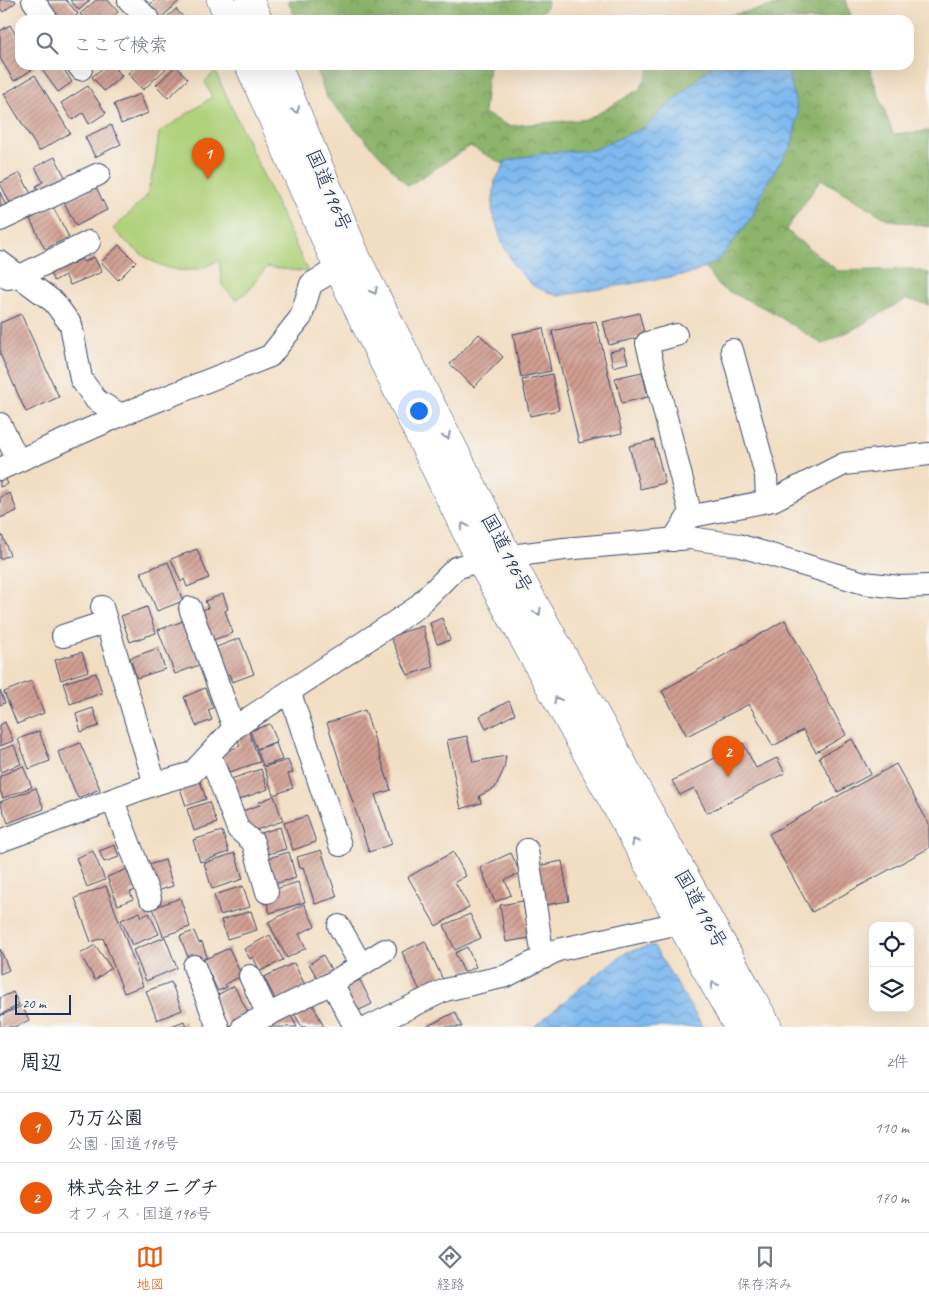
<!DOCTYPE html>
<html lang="ja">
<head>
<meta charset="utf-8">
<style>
	:root { --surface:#fff; --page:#f2f2f3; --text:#1f2937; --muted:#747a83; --line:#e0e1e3; --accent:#ea580c }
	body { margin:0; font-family:Caveat,"Klee One",sans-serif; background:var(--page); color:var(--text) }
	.controls { position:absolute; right:15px; bottom:15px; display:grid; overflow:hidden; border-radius:10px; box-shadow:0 5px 20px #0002 }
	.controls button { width:45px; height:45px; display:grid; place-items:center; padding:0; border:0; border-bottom:1px solid var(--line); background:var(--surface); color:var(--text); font:25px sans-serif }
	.scale { position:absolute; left:15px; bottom:12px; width:56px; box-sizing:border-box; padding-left:5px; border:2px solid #1b2f5e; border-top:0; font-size:14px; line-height:18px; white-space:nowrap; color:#1b2f5e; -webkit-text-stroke:4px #f6f6f2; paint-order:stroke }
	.you { position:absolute; left:418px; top:410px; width:18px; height:18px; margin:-12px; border:4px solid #fff; border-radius:50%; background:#1a73e8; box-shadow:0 0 0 8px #1a73e833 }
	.badge { display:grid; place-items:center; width:32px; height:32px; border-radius:50%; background:var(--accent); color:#fff; font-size:16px; font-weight:700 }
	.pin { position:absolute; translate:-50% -41px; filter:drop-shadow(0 1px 2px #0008) }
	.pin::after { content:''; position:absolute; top:26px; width:18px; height:15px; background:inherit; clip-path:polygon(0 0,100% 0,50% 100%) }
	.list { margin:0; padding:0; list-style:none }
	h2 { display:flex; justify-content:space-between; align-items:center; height:65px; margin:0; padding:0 20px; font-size:21px }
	h2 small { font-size:16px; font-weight:400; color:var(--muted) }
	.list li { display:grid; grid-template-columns:32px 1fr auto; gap:15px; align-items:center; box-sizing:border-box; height:70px; padding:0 20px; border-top:1px solid var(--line) }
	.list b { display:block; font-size:19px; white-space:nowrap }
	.list p { margin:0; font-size:16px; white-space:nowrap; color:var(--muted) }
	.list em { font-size:16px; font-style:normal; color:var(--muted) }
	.icon { flex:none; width:28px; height:28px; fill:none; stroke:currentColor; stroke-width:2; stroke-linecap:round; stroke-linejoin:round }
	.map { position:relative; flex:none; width:929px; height:1027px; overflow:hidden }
	.search { position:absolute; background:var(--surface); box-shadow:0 5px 20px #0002; left:15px; right:15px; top:15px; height:55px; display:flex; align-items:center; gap:12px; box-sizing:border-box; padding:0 18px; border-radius:15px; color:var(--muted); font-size:19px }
	.sheet { height:205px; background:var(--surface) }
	nav { display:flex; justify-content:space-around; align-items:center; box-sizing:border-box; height:70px; border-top:1px solid var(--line); background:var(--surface); font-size:14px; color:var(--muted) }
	nav a { display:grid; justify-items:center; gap:2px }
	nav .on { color:var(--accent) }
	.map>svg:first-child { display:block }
	.green { fill:#b0d27b; stroke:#66806c }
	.forest { fill:url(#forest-crowns); stroke:#547264 }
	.water { fill:url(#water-waves); stroke:#4c74a7 }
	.building { fill:url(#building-hatch) }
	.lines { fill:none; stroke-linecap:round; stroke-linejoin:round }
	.street-casing { stroke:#3b496d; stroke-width:24 }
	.highway-casing { stroke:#3b496d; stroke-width:29 }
	.street { stroke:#fff; stroke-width:22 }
	.highway { stroke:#fff; stroke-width:28 }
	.oneway { stroke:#8d97ae }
	.labels { text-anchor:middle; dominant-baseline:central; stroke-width:4.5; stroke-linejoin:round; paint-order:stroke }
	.street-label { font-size:20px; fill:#1b2f5e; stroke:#f6f6f2 }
</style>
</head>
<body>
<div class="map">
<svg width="929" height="1027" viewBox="0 0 929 1027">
	<defs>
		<pattern id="forest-crowns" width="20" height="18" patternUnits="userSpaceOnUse" patternTransform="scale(1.25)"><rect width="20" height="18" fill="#8cb46b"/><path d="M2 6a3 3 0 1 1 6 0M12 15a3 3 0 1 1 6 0" fill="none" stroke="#72935b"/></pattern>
		<pattern id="water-waves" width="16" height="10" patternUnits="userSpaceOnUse" patternTransform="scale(1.25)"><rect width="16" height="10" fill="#7eb9f0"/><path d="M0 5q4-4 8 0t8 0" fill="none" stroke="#6697c6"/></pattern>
		<pattern id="building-hatch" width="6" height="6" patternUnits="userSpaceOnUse" patternTransform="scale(1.25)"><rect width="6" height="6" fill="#d19f91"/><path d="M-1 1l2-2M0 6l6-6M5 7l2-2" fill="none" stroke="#a9827a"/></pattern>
	</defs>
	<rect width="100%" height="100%" fill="#f6f6f2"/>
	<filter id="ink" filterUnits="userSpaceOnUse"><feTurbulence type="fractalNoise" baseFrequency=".02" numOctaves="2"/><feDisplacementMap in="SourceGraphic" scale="10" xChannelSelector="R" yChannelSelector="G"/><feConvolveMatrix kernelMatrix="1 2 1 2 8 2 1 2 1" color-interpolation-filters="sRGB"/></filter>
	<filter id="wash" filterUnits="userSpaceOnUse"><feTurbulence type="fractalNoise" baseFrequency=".0096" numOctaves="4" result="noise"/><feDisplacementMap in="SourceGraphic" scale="20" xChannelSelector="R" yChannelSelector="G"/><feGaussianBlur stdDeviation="1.12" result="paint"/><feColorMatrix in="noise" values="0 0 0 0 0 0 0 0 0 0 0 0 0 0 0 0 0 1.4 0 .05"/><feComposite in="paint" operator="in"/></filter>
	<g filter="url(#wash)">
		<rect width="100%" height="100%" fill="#f2dec2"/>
		<!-- green -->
		<path class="green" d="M215,71L308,272L267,267L248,291L236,300L222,285L219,260C176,285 144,260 113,229L147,196L155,163L159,133L212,97L205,82Z"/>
		<!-- forest -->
		<g class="forest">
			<polygon points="288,0 548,0 545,9 534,20 296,20"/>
			<polygon points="784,0 846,0 852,20 708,20 782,4"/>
			<polygon points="314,65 489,65 484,113 509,126 589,119 640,89 652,65 868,65 893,134 929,131 929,227 887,219 821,179 786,230 838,271 911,269 929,273 929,305 906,299 854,329 822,344 769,310 721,288 681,236 538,183 470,146 408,186 327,98"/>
		</g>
		<!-- water -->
		<g class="water">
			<polygon points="713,65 787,66 798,113 792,145 769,179 752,217 720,259 694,273 558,296 533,286 515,267 502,243 492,209 495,181 506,161 542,153 593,150 645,127"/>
			<polygon points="653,945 703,1027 534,1027 592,978 627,952"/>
		</g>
		<g id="blocks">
			<!-- building -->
			<g class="building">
				<polygon points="0,0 15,0 16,2 3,12 0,8"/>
				<polygon points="44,0 66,0 78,14 71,20 60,20"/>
				<polygon points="70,0 90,0 79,10"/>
				<polygon points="96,0 108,0 118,12 109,20 85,20 80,14"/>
				<polygon points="155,0 180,0 159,20 146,8"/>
				<polygon points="176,9 186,20 164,20"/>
				<polygon points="10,25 20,42 20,65 35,65 36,67 14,81 0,58 0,31"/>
				<polygon points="43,65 61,65 72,82 58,92 40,67"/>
				<polygon points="106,65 113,65 122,76 104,91 92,77"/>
				<polygon points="137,65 168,65 169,66 143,90 128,73"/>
				<polygon points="176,66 188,79 168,98 156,85"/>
				<polygon points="35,75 70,133 39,151 4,94"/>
				<polygon points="88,86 106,113 89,124 83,113 72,120 61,103"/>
				<polygon points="140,94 148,113 121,124 114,104"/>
				<polygon points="111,125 121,144 95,157 85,137"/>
				<polygon points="55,157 68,183 41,197 36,186 43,182 35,167"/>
				<polygon points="20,173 32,196 12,207 0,183"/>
				<polygon points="96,187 107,210 76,226 64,202"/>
				<polygon points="0,192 7,208 0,211"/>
				<polygon points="53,207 69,237 45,249 30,219"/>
				<polygon points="119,245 136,262 118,280 101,262"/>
				<polygon points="94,257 102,272 70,285 65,275 54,281 47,268 66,258 70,265 81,259 84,262"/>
				<polygon points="639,313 645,336 609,345 603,322"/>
				<polygon points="21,314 59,397 26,412 0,354 0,323"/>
				<polygon points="596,321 622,433 579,443 552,331"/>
				<polygon points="543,328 551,371 521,377 513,334"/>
				<polygon points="479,334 503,357 474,387 450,364"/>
				<polygon points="624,348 628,363 613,367 610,352"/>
				<polygon points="642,372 648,397 622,403 615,378"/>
				<polygon points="552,374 559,410 530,416 522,380"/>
				<polygon points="654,440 665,483 640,489 629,446"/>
				<polygon points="3,473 8,484 0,487 0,474"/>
				<polygon points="10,493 17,511 0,518 0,497"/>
				<polygon points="2,535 10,555 0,559 0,536"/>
				<polygon points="197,549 209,578 187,587 184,579 181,582 171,559"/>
				<polygon points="168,562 183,601 157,611 141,572"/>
				<polygon points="223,594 228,609 225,611 233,633 210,641 199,611 208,608 205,601"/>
				<polygon points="147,607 156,633 130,642 121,616"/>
				<polygon points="442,618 450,640 437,644 430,623"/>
				<polygon points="186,620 202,664 175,674 158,630"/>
				<polygon points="785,620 846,735 816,752 803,730 773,746 749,704 687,736 662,691"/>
				<polygon points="423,626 433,667 408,675 390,636"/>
				<polygon points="240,638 254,674 232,682 229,674 224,676 214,648"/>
				<polygon points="158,648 165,669 137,678 130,658"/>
				<polygon points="82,652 88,671 61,680 55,660"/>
				<polygon points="96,673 102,693 70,704 63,683"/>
				<polygon points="31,681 44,713 17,724 4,692"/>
				<polygon points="205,688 213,708 208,710 212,720 196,726 184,697"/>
				<polygon points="0,690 5,703 0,705"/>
				<polygon points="509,701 515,714 486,729 480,716"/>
				<polygon points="93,708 99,726 81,732 76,714"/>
				<polygon points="365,710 391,790 375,795 392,844 369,852 327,723"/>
				<polygon points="5,722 13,741 0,746 0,725"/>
				<polygon points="270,724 277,741 257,749 250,731"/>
				<polygon points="248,730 260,762 229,772 222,753 240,746 236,734"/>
				<polygon points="39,731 50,761 29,769 18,739"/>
				<polygon points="467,736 473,762 506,756 504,769 495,788 479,796 481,803 461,809 447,740"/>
				<polygon points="852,739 871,774 838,792 819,757"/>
				<polygon points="80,743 100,789 78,798 58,752"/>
				<polygon points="276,743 282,760 263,766 257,749"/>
				<polygon points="743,743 756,768 777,758 785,773 707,813 694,788 680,795 672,781"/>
				<polygon points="14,745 21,764 0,772 0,750"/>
				<polygon points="288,760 293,773 288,774 293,788 273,795 264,767"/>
				<polygon points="896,764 929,824 929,848 812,912 769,834"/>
				<polygon points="23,766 32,787 3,798 0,790 0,776"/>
				<polygon points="261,769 268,789 238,800 231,779"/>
				<polygon points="200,781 206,799 186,806 180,788"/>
				<polygon points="36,788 44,809 8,823 0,802"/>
				<polygon points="274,796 283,821 250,832 242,811 260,805 259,802"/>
				<polygon points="209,802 217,823 194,831 187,809"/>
				<polygon points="307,816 316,842 293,850 284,823"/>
				<polygon points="280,827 286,849 261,856 255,835"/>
				<polygon points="222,831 229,852 200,862 193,840"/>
				<polygon points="115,845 119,857 104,862 99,851"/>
				<polygon points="321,850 337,897 315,904 303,867 300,868 297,857"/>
				<polygon points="93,851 105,880 87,887 76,858"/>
				<polygon points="289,852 296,878 273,884 265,859"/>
				<polygon points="453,852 466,876 455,882 469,907 436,926 408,877"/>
				<polygon points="235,853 243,879 212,889 204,863"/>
				<polygon points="511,853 520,873 505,880 511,895 495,902 480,867"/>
				<polygon points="165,860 173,886 154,892 145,866"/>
				<polygon points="562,861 569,901 545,905 538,866"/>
				<polygon points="130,868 138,889 130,892 133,899 118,905 107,877"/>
				<polygon points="298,882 305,902 270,913 264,893"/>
				<polygon points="106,886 143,986 124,993 103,938 91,942 75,898"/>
				<polygon points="243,886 250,907 220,915 214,895"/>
				<polygon points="180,898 190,927 163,936 153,908"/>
				<polygon points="523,901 529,938 506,942 500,905"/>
				<polygon points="304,904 315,926 299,934 306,948 287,958 268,922"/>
				<polygon points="251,911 257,930 227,939 221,920"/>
				<polygon points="140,912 142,917 149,913 159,934 132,945 121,920"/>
				<polygon points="470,914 481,938 455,950 444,925"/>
				<polygon points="194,931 199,943 202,942 207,957 190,963 180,936"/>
				<polygon points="270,935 283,960 260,971 253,957 250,959 244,949"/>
				<polygon points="165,937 177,968 146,981 133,950"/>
				<polygon points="425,941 443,980 420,991 402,952"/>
				<polygon points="95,945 111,968 95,980 80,954"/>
				<polygon points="467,947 476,967 464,972 455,953"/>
				<polygon points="229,948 242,976 225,984 227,987 218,991 203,960"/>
				<polygon points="0,949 9,970 0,974"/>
				<polygon points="323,955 333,973 319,981 309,964"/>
				<polygon points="294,963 306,987 276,1001 264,977"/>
				<polygon points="360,980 372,1004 351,1014 339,990"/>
				<polygon points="171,982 182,1010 157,1020 146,991"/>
				<polygon points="234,986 250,1016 230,1026 214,997"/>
				<polygon points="13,992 19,1005 0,1015 0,998"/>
				<polygon points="312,1003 324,1027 302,1027 294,1013"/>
				<polygon points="22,1006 29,1020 15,1027 0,1027 0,1016"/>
				<polygon points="289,1012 297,1027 262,1027"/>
				<polygon points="455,1012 462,1027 426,1027"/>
				<polygon points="184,1021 187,1027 169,1027"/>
			</g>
		</g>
	</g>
	<g filter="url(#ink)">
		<use href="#blocks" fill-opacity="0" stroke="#3b496d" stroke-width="1"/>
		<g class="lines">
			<defs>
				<g id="street">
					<polyline points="33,0 47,20"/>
					<polyline points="129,0 149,20"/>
					<polyline points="78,65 81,69"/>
					<polyline points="0,220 99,174"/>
					<polyline points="0,262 54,302 71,325 81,379 96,400 121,415"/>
					<polyline points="8,278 20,276 89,242"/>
					<polyline points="676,335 647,343 691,516"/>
					<polyline points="732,350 766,475 767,501"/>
					<polyline points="0,424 18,460"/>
					<polyline points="0,469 121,415 270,356 301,317 311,284 338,268 353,263"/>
					<polyline points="673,540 688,517 773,500 844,464 929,454"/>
					<polyline points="102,607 155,784"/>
					<polyline points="190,608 234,728"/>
					<polyline points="63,636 106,622"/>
					<polyline points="290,693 340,845"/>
					<polyline points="210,755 238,829 253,842 267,892"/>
					<polyline points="113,801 150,898"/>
					<polyline points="0,841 155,784 192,773 234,728 416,608 456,568 480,560 564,549 690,538 738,545 864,583 900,587 929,586"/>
					<polyline points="527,850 543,958"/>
					<polyline points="361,965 385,950"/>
					<polyline points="194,966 218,1027"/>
					<polyline points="250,976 268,1015"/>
					<polyline points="332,983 355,1027"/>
					<polyline points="243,1027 332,983 361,965 339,926"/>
					<polyline points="369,1027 445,990 506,976 558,950 679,923 695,915"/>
				</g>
				<g id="highway">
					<polyline points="221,0 230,20"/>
					<polyline points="250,0 258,20"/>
					<polyline points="249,65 338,268 480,560 738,1027"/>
					<polyline points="277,65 358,261 508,556 768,1027"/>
				</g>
			</defs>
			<!-- street casing -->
			<use href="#street" class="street-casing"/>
			<!-- highway casing -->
			<use href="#highway" class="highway-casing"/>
			<!-- street -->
			<use href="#street" class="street"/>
			<!-- highway -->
			<use href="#highway" class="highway"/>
		</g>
		<!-- one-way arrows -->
		<defs><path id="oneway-chevron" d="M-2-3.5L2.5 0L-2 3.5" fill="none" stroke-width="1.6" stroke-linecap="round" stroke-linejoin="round" transform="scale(1.25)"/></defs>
		<g class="oneway">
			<use href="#oneway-chevron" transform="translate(296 110) rotate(67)"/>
			<use href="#oneway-chevron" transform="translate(374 291) rotate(63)"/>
			<use href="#oneway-chevron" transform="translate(447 436) rotate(63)"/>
			<use href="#oneway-chevron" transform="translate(464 526) rotate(-116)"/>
			<use href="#oneway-chevron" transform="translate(538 612) rotate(61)"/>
			<use href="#oneway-chevron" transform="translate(557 700) rotate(-119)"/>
			<use href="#oneway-chevron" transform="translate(635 842) rotate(-119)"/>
			<use href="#oneway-chevron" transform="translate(714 985) rotate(-119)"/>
		</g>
	</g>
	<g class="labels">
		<!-- street labels -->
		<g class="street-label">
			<text transform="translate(329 190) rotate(67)">国道196号</text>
			<text transform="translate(507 553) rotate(62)">国道196号</text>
			<text transform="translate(701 909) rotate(61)">国道196号</text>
		</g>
	</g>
</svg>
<div class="controls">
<button><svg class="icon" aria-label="locate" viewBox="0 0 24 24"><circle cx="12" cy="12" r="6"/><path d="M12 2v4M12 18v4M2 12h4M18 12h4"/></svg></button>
<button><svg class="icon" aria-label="layers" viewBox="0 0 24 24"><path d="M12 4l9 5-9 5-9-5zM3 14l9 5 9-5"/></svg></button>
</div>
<div class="scale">20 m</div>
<div class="you"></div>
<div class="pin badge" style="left:208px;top:179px">1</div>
<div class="pin badge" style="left:728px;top:777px">2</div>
<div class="search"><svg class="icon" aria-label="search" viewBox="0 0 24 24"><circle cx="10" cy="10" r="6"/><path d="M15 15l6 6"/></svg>ここで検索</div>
</div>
<section class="sheet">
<h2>周辺<small>2件</small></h2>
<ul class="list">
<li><span class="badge">1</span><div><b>乃万公園</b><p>公園 · 国道196号</p></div><em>110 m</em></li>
<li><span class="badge">2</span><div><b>株式会社タニグチ</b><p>オフィス · 国道196号</p></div><em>170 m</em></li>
</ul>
</section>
<nav>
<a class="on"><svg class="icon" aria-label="map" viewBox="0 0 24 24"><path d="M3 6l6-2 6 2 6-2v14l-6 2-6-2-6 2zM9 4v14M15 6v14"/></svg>地図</a>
<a><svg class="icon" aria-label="directions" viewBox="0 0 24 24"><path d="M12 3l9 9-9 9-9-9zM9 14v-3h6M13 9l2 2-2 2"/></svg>経路</a>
<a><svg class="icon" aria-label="saved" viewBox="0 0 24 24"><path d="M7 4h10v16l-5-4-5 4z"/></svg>保存済み</a>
</nav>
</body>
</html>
